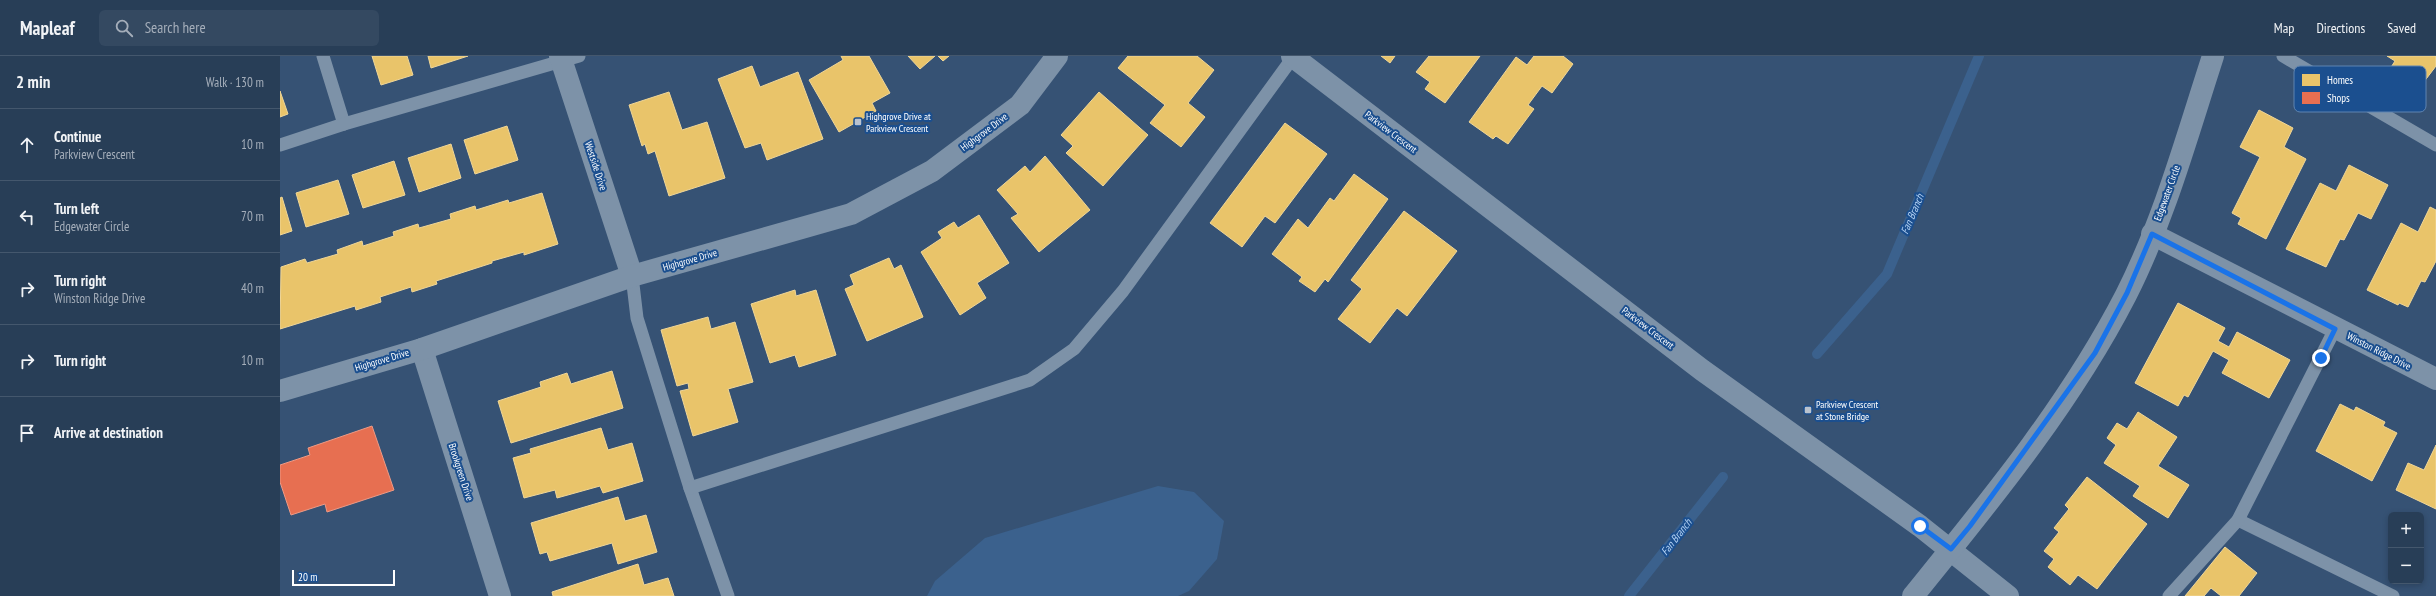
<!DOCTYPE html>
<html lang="en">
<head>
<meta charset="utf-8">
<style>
	:root { --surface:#283e57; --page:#344961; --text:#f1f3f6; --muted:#a5aeba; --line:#44576d }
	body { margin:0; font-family:"PT Sans Narrow",sans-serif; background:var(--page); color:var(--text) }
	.controls { position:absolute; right:12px; bottom:12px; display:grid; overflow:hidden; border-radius:6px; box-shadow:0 2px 6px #0003 }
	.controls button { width:36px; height:36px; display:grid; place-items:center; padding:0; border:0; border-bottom:1px solid var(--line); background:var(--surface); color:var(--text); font:20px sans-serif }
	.scale { position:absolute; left:12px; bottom:10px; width:103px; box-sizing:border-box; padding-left:4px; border:2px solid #fff; border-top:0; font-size:11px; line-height:14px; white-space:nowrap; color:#fff; -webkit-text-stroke:3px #1b4f8f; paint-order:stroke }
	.stop { position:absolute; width:12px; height:12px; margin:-9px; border:3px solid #1a73e8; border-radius:50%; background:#fff }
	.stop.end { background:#1a73e8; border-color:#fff; box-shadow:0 1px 4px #0008 }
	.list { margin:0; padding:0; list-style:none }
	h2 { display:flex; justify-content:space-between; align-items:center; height:52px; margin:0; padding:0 16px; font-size:17px }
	h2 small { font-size:13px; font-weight:400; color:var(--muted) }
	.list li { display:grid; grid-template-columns:26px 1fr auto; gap:12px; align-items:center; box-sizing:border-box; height:72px; padding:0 16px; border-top:1px solid var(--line) }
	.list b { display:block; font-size:15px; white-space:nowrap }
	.list p { margin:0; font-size:13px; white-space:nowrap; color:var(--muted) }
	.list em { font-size:13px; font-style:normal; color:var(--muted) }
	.icon { flex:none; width:22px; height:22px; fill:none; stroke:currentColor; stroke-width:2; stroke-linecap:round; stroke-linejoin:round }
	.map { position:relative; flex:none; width:2156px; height:540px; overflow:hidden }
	header { display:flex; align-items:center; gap:24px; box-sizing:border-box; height:56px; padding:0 20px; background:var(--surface); border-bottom:1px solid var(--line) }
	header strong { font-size:19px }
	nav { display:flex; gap:22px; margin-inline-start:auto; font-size:14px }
	.search { width:280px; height:36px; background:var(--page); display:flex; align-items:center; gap:10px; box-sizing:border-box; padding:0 14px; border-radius:6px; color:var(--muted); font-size:15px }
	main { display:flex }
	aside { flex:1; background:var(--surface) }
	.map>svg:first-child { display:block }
	.water { fill:#3b618d }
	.homes { fill:#e9c46a; stroke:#f0d697 }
	.shops { fill:#e76f51; stroke:#ee9a85 }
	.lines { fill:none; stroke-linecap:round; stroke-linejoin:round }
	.stream { stroke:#3b618d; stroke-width:10 }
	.lane { stroke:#7d92a8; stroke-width:13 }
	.street { stroke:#7d92a8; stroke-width:22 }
	.route { stroke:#1a73e8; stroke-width:5 }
	.poi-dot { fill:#b9c2ce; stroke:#1b4f8f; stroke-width:1.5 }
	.labels { text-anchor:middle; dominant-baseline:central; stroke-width:4; stroke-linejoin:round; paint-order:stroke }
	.poi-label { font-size:10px; fill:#fff; stroke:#1b4f8f; text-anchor:start }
	.street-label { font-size:10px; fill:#fff; stroke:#1b4f8f }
	.water-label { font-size:11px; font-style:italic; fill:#b5d3f5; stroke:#1b4f8f }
	.key { fill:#1b4f8f; stroke:#5f84b1; stroke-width:1 }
	.key-label { font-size:11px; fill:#fff }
</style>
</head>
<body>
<header>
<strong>Mapleaf</strong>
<div class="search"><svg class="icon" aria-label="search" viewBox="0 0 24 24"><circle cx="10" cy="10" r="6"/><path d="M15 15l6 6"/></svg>Search here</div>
<nav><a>Map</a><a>Directions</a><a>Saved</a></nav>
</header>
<main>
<aside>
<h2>2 min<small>Walk · 130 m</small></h2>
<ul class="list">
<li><svg class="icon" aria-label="ahead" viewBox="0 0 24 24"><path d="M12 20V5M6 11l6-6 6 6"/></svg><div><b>Continue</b><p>Parkview Crescent</p></div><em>10 m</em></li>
<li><svg class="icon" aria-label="left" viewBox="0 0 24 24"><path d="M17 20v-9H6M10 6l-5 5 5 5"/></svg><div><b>Turn left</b><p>Edgewater Circle</p></div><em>70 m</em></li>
<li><svg class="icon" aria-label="right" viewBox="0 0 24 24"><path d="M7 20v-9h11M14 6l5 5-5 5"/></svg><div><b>Turn right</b><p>Winston Ridge Drive</p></div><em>40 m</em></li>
<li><svg class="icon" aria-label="right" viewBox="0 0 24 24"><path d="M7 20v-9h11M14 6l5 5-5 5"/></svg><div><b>Turn right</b></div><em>10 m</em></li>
<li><svg class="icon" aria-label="arrive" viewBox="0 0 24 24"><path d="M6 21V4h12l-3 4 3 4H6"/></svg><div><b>Arrive at destination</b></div></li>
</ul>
</aside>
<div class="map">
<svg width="2156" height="540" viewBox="0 0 2156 540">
	<rect width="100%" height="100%" fill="#365274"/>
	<!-- water -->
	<polygon class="water" points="878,430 914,436 944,465 937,503 909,535 898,540 647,540 655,525 705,482"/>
	<!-- homes -->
	<g class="homes">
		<polygon points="92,0 127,0 133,19 101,29"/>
		<polygon points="148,0 188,0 151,12"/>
		<polygon points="561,0 589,0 610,37 592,47 596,55 559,76 529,24 563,4"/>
		<polygon points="628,0 655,0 640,13"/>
		<polygon points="658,0 669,0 663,5"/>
		<polygon points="848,0 917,0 934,14 908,47 925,61 901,91 870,67 885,49 838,12"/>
		<polygon points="1101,0 1115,0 1110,7"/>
		<polygon points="1149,0 1200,0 1165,47 1145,33 1150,26 1136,16"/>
		<polygon points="1254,0 1283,0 1293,8 1272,37 1262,30 1248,49 1254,53 1228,88 1216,80 1213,83 1189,66 1236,1 1247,9"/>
		<polygon points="2107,0 2156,0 2156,10 2137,35 2108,16 2115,5"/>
		<polygon points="472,10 480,31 518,16 543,83 487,104 481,87 465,92 438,23"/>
		<polygon points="0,35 8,58 0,61"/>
		<polygon points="389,36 402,74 427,66 445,122 389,140 375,95 368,98 365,88 362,90 349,49"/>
		<polygon points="819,36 868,79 823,130 786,97 793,90 781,79"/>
		<polygon points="1979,54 2013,72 2004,91 2026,103 1986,183 1958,168 1961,162 1952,157 1980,101 1960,91"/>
		<polygon points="1005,67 1047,98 995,167 985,160 962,191 930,167"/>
		<polygon points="227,70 238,104 195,118 184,84"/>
		<polygon points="171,88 181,122 139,136 128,102"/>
		<polygon points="765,100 810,154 759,196 731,162 738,158 717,134 745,110 750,116"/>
		<polygon points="114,105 125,139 83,152 72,119"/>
		<polygon points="2069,109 2108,129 2091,163 2078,157 2064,184 2060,183 2046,211 2006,193 2040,127 2056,135"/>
		<polygon points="1074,118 1108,143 1048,226 1045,223 1035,236 1019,225 1022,221 992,198 1018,163 1028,172 1050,142 1054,145"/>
		<polygon points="58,124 69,158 26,171 16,137"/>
		<polygon points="262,137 278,188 244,199 244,196 212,205 212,207 156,225 157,228 132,236 131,231 100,241 101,246 76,254 75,250 0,273 1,211 25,203 27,207 58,198 57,194 82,185 83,190 114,180 113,176 138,168 139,172 171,163 170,158 195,150 196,154 228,144 229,147"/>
		<polygon points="2,141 12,175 0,179 0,142"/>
		<polygon points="2150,151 2156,154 2156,205 2145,226 2141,225 2128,251 2119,247 2118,249 2087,234 2121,167 2138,176"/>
		<polygon points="1124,155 1177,195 1127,260 1117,252 1090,287 1058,263 1082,233 1071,224"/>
		<polygon points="699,159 729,207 697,227 706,242 680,259 641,196 662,182 658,176 674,166 678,172"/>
		<polygon points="609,202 614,213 621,209 643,261 587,285 565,233 574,229 570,219"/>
		<polygon points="515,234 516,240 536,234 556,299 519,311 515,299 490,307 471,248"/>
		<polygon points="1898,247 1945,272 1938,285 1949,291 1957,276 2010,304 1989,342 1942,317 1949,304 1933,295 1908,341 1904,339 1898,350 1855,327"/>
		<polygon points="428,261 431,273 455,266 473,326 448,333 458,366 413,380 400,335 409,333 408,327 397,330 381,274"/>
		<polygon points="332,315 343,352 231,387 218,345 261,331 260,326 287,317 291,328"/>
		<polygon points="2060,348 2074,355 2076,351 2105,366 2103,370 2117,377 2092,425 2036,395"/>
		<polygon points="1858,356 1897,381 1878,410 1909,429 1888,462 1853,440 1860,430 1824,407 1836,389 1827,382 1837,367 1847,373"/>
		<polygon points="321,372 328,394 352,387 363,425 323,437 320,430 277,442 275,434 244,442 233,402 251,397 250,393"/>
		<polygon points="2156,389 2156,453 2116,434 2128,407 2144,414"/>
		<polygon points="1807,421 1867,468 1817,533 1798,519 1790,529 1768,511 1774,503 1764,495 1779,476 1774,472 1789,453 1785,449"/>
		<polygon points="338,441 345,465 366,459 377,496 338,508 332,487 270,505 267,496 260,498 251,467"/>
		<polygon points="1945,491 1977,517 1959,540 1941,540 1931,532 1924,540 1905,540"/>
		<polygon points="358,508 364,529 388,522 394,540 273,540 272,536"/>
	</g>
	<!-- shops -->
	<polygon class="shops" points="92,370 114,434 47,456 45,448 11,459 0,426 0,409 30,399 28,392"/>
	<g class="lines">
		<!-- stream -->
		<g class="stream">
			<polyline points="1537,298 1607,218 1699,0"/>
			<polyline points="1349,540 1443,421"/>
		</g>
		<!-- lane -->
		<g class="lane">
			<polyline points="43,0 64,68"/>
			<polyline points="2003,0 2156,89"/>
			<polyline points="0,89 64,68 299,0"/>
			<polyline points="352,220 357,262 410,432 448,540"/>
			<polyline points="410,432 750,324 794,293 843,235 1014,0"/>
			<polyline points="1958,464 2113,540"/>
			<polyline points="1889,540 1958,464 2055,273"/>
		</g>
		<!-- street -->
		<g class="street">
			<polyline points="280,0 352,220"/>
			<polyline points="1012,0 1422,314 1640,470 1728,540"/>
			<polyline points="1872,178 2156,323"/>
			<polyline points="142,293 220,540"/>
			<polyline points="0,335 142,293 352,220 571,158 652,115 740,49 777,0"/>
			<path d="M1633,540C1710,445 1790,348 1846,239C1884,164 1907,80 1933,0"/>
		</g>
	</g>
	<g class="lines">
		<!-- route -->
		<polyline class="route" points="1640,470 1671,493 1690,470 1815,297 1847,237 1872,178 2055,273 2041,302"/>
	</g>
	<!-- markers -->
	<g class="poi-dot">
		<rect x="574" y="62" width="8" height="8" rx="2"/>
		<rect x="1524" y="350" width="8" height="8" rx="2"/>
	</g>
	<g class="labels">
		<!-- poi labels -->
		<g class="poi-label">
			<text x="586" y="60">Highgrove Drive at<tspan x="586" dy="12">Parkview Crescent</tspan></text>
			<text x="1536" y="348">Parkview Crescent<tspan x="1536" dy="12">at Stone Bridge</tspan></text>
		</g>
		<!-- street labels -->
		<g class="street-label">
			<text transform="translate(704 76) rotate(-37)">Highgrove Drive</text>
			<text transform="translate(1111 76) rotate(37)">Parkview Crescent</text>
			<text transform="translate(316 110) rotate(72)">Westside Drive</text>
			<text transform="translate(1887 137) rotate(-70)">Edgewater Circle</text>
			<text transform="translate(410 204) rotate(-16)">Highgrove Drive</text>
			<text transform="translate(1368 272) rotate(37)">Parkview Crescent</text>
			<text transform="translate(2099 295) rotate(27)">Winston Ridge Drive</text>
			<text transform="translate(102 304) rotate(-17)">Highgrove Drive</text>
			<text transform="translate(181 416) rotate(72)">Brookgreen Drive</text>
		</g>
		<!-- water labels -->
		<g class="water-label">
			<text transform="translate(1632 158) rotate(-67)">Fan Branch</text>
			<text transform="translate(1396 481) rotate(-52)">Fan Branch</text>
		</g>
	</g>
	<!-- legend -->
	<rect x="2014" y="10" width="132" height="46" rx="6" class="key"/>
	<rect x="2022" y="18" width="18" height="12" fill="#e9c46a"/>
	<rect x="2022" y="36" width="18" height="12" fill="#e76f51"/>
	<g class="key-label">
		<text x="2047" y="28">Homes</text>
		<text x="2047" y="46">Shops</text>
	</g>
</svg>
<div class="controls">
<button>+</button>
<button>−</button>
</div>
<div class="scale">20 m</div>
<div class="stop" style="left:1640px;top:470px"></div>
<div class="stop end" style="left:2041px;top:302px"></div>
</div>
</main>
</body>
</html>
